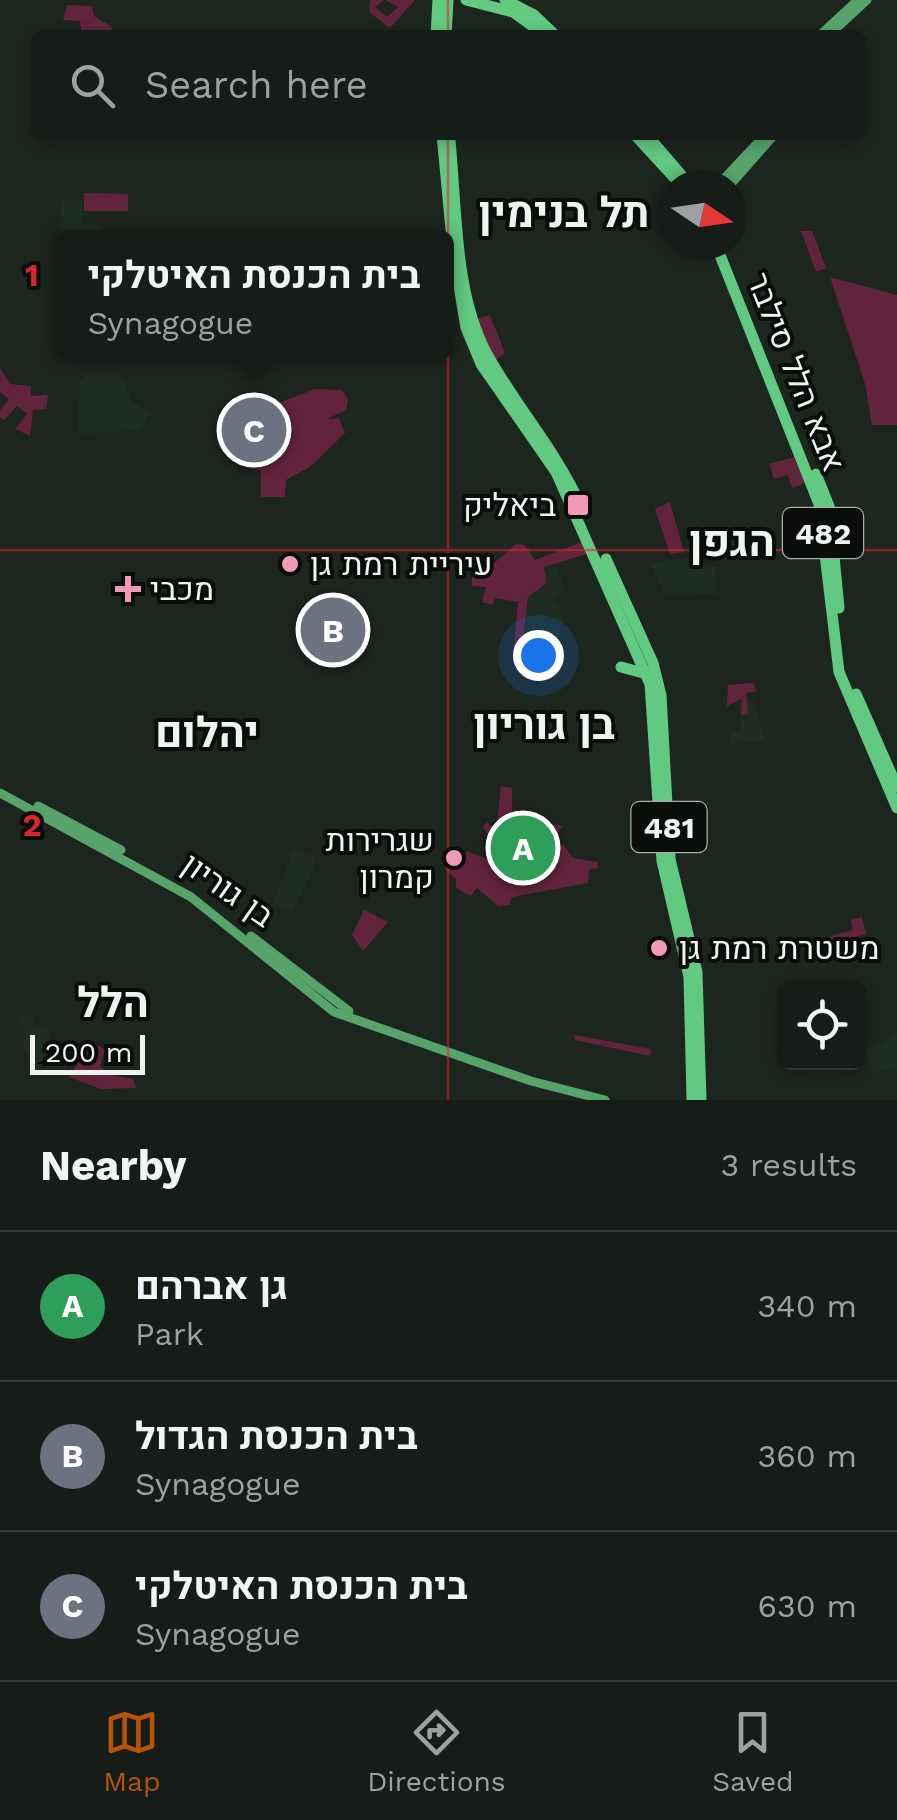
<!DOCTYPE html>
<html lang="en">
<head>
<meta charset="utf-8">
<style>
	:root { --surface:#161c17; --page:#232924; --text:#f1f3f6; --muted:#9ea1a1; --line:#353a36; --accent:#b45309 }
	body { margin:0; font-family:"Work Sans",Heebo,sans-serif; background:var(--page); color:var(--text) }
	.controls { position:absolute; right:30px; bottom:30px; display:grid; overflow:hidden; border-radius:15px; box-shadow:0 5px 15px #0003 }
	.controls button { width:90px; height:90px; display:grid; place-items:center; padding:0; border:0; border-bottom:2px solid var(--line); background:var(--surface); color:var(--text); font:50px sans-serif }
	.compass { position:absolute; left:657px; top:170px; width:90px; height:90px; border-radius:50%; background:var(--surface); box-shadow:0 5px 15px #0003; rotate:103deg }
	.scale { position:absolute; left:30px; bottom:25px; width:115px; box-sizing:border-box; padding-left:10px; border:5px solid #eff4f0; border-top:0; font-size:28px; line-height:35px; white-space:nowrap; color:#eff4f0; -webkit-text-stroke:8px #0a0d0a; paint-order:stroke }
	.you { position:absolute; left:538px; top:655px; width:35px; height:35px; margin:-25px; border:8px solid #fff; border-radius:50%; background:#1a73e8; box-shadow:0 0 0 15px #1a73e833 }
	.badge { display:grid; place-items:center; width:65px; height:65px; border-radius:50%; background:var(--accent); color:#fff; font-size:32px; font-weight:700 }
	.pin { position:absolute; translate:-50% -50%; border:5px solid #fff; box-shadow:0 2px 10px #0006 }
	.popup { position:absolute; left:54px; top:230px; width:400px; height:130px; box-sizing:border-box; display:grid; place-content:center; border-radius:15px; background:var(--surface); filter:drop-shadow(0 2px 8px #0005); font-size:32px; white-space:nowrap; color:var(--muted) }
	.popup b { font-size:38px; color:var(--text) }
	.popup::after { content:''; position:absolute; left:50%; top:100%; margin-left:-20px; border:20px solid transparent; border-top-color:var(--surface) }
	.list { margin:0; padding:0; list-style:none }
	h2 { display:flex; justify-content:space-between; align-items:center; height:130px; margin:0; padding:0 40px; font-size:42px }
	h2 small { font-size:32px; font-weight:400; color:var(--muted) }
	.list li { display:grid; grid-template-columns:65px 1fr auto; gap:30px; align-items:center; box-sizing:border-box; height:150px; padding:0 40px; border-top:2px solid var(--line) }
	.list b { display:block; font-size:38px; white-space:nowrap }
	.list p { margin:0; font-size:32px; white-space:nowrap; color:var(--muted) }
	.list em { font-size:32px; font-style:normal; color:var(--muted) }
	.icon { flex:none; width:55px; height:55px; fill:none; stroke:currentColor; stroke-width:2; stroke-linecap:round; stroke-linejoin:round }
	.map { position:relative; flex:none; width:897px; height:1100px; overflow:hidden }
	.search { position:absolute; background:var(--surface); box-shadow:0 5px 15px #0003; left:30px; right:30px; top:30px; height:110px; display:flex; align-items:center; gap:25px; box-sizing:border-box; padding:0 35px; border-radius:15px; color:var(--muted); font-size:38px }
	.sheet { height:580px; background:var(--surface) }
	nav { display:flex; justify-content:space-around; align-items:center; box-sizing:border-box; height:140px; border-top:2px solid var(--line); background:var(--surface); font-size:28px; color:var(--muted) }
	nav a { display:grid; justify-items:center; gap:5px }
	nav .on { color:var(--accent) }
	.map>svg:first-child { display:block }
	.built { fill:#1e2c21 }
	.green { fill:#61243c }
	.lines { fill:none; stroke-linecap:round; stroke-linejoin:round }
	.secondary { stroke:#56a46c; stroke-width:9 }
	.primary { stroke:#61c980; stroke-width:11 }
	.grid { fill:none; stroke:#d62828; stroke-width:2.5; stroke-opacity:0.55 }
	.poi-dot { fill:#f09ab7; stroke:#0a0d0a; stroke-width:4 }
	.labels { text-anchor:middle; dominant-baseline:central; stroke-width:8; stroke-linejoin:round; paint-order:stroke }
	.shield { fill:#0a0d0a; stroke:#aaafab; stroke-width:2.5 }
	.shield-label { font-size:30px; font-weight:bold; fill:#eff4f0 }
	.street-label { font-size:32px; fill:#eff4f0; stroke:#0a0d0a }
	.poi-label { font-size:32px; fill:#eff4f0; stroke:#0a0d0a; text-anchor:start }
	.district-label { font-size:42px; font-weight:bold; fill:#eff4f0; stroke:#0a0d0a }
	.grid-label { font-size:32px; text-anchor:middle; font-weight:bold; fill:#d62828; stroke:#0a0d0a; stroke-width:8; stroke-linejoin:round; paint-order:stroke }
</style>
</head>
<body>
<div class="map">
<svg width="897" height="1100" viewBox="0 0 897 1100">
	<rect width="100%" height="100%" fill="#1d251f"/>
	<!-- built -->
	<g class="built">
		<polygon points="61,200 83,201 83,225 100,225 100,237 68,237 60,232"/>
		<polygon points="87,374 122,376 131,401 150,412 140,430 77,434 80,381"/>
		<polygon points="695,557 696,567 715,566 717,594 664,593 650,563"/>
		<polygon points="555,563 566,590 552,597 563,618 559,641 524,638 528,597 547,583 544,567"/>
		<polygon points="753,699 766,741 731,744 730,732 741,731 739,700"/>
		<polygon points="294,849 314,857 316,863 292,913 272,905"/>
		<polygon points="22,1014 36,1018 34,1026 49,1028 49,1059 36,1069 24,1049 24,1027 17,1022"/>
		<polygon points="897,1030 897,1067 873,1073 865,1048 884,1043"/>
	</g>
	<!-- green -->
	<g class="green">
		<polygon points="370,0 384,0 375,7 387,17 398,7 385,0 415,0 390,28 369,12"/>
		<polygon points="67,5 92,6 94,16 112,27 111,35 82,35 80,21 63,20"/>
		<polygon points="84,193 128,194 128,211 84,211"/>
		<polygon points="801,231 812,231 826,268 816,272"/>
		<polygon points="830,277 897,295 897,425 872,425 865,384"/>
		<polygon points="490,315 505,353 495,360 477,319"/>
		<polygon points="0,368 10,384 31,386 31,396 48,395 46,409 33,410 30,436 15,429 27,414 17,406 4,420 0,418 0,410 9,399 0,392"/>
		<polygon points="315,389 342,390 348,399 346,410 327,419 339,418 345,433 311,466 286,480 285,497 261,497 261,470 247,468 241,443 263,442 262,427 285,422 297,425 273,419 268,407"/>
		<polygon points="794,457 805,483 793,488 787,475 774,479 769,464"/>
		<polygon points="670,502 684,552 670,554 655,509"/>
		<polygon points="587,540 593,552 544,567 547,583 528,597 521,657 513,656 518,602 495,598 493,605 482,602 486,587 472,586 472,567 484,572 516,544 525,545 535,560"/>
		<polygon points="753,683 757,691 746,693 748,714 741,715 742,699 727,706 728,685"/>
		<polygon points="501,786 512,788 512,840 519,843 533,820 562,826 545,857 525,872 530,880 539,880 541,866 563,844 573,858 597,862 598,868 589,869 588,883 517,896 511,898 510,905 498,906 477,888 471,896 456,888 456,879 445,869 447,866 456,870 467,851 499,864 494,858 495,845 483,827 487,822 491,826 497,823"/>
		<polygon points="364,910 388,922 363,951 352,935"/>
		<polygon points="862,917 866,934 832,944 830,936 853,930 851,920"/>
		<polygon points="574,1035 651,1049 650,1056 575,1040"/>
		<polygon points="91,1041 105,1050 100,1066 111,1075 133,1079 136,1088 101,1089 69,1077 79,1062 74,1054"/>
	</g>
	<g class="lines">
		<!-- secondary -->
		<g class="secondary">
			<polyline points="820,35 858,0"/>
			<polyline points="829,35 867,0"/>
			<polyline points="718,185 765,135"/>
			<polyline points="730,185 774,135"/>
			<polyline points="0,793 191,897 334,1012 531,1081 605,1100"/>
			<polyline points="38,806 121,850"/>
			<polyline points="251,936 349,1011"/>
		</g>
		<!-- primary -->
		<g class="primary">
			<polyline points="466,0 513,12 545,35"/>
			<polyline points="505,0 534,15 555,35"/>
			<polyline points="436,35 438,0"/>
			<polyline points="446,35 448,0"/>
			<polyline points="442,135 453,250 466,328 481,364 556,472 650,684 662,861 689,977 692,1100"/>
			<polyline points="635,135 681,185"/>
			<polyline points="647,135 690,185"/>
			<path d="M450,141C457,210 454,293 487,354C517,408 555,449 581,506"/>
			<polyline points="716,245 819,504 839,672 897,808"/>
			<polyline points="816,474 829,506 839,608"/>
			<polyline points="606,559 653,663 661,695 670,859 697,972 701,1100"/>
			<polyline points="621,667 647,674"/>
			<polyline points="856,694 897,787"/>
		</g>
	</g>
	<!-- grid -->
	<path class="grid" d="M448,0V35M448,135V1100M0,550H897"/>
	<!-- markers -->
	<g class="poi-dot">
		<rect x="566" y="493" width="24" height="24" rx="5"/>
		<circle cx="290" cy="564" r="10"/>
		<path d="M123 574h10v10h10v10h-10v10h-10v-10h-10v-10h10z"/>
		<circle cx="454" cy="858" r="10"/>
		<circle cx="659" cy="948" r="10"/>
	</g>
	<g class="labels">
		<!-- shield labels -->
		<g class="shield">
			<rect x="783" y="508" width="80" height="50" rx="8"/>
			<rect x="631.5" y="802" width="75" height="50" rx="8"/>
		</g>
		<g class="shield-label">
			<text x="823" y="533">482</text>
			<text x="669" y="827">481</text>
		</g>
		<!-- street labels -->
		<g class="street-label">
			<text transform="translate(796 372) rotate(68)">אבא הלל סילבר</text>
			<text transform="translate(228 890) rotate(35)">בן גוריון</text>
		</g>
		<!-- poi labels -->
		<g class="poi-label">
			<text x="556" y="505" text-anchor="end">ביאליק</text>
			<text x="310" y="564">עיריית רמת גן</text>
			<text x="150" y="589">מכבי</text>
			<text x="434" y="840" text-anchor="end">שגרירות<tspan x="434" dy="37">קמרון</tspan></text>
			<text x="679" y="948">משטרת רמת גן</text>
		</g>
		<!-- district labels -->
		<g class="district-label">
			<text x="564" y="212">תל בנימין</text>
			<text x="732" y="541">הגפן</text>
			<text x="544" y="724">בן גוריון</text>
			<text x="207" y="732">יהלום</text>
			<text x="113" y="1002">הלל</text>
		</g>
	</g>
	<g class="grid-label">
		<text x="32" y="286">1</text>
		<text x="32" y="836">2</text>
	</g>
</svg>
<div class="controls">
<button><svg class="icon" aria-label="locate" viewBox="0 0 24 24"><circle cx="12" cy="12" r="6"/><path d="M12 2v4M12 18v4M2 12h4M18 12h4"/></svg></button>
</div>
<svg class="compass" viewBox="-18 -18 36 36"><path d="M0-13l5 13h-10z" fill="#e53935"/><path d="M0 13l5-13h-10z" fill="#9ea1a1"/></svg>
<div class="scale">200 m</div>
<div class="you"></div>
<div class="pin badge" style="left:523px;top:848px;background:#2e9e5b">A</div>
<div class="pin badge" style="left:333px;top:630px;background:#6b7280">B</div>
<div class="pin badge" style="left:254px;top:430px;background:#6b7280">C</div>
<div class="popup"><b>בית הכנסת האיטלקי</b>Synagogue</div>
<div class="search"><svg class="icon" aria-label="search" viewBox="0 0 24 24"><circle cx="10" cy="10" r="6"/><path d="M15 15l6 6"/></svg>Search here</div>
</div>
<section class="sheet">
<h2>Nearby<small>3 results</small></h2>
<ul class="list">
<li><span class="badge" style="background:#2e9e5b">A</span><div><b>גן אברהם</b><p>Park</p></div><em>340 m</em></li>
<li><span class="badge" style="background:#6b7280">B</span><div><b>בית הכנסת הגדול</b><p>Synagogue</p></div><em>360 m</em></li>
<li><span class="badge" style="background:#6b7280">C</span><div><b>בית הכנסת האיטלקי</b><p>Synagogue</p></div><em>630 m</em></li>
</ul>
</section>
<nav>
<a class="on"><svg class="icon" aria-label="map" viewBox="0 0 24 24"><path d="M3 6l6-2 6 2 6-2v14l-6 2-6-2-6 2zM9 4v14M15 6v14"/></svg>Map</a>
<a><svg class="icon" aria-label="directions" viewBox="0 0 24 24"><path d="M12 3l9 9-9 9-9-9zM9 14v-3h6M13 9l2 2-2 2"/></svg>Directions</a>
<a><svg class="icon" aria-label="saved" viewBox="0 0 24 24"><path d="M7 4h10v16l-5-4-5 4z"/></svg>Saved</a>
</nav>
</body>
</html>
